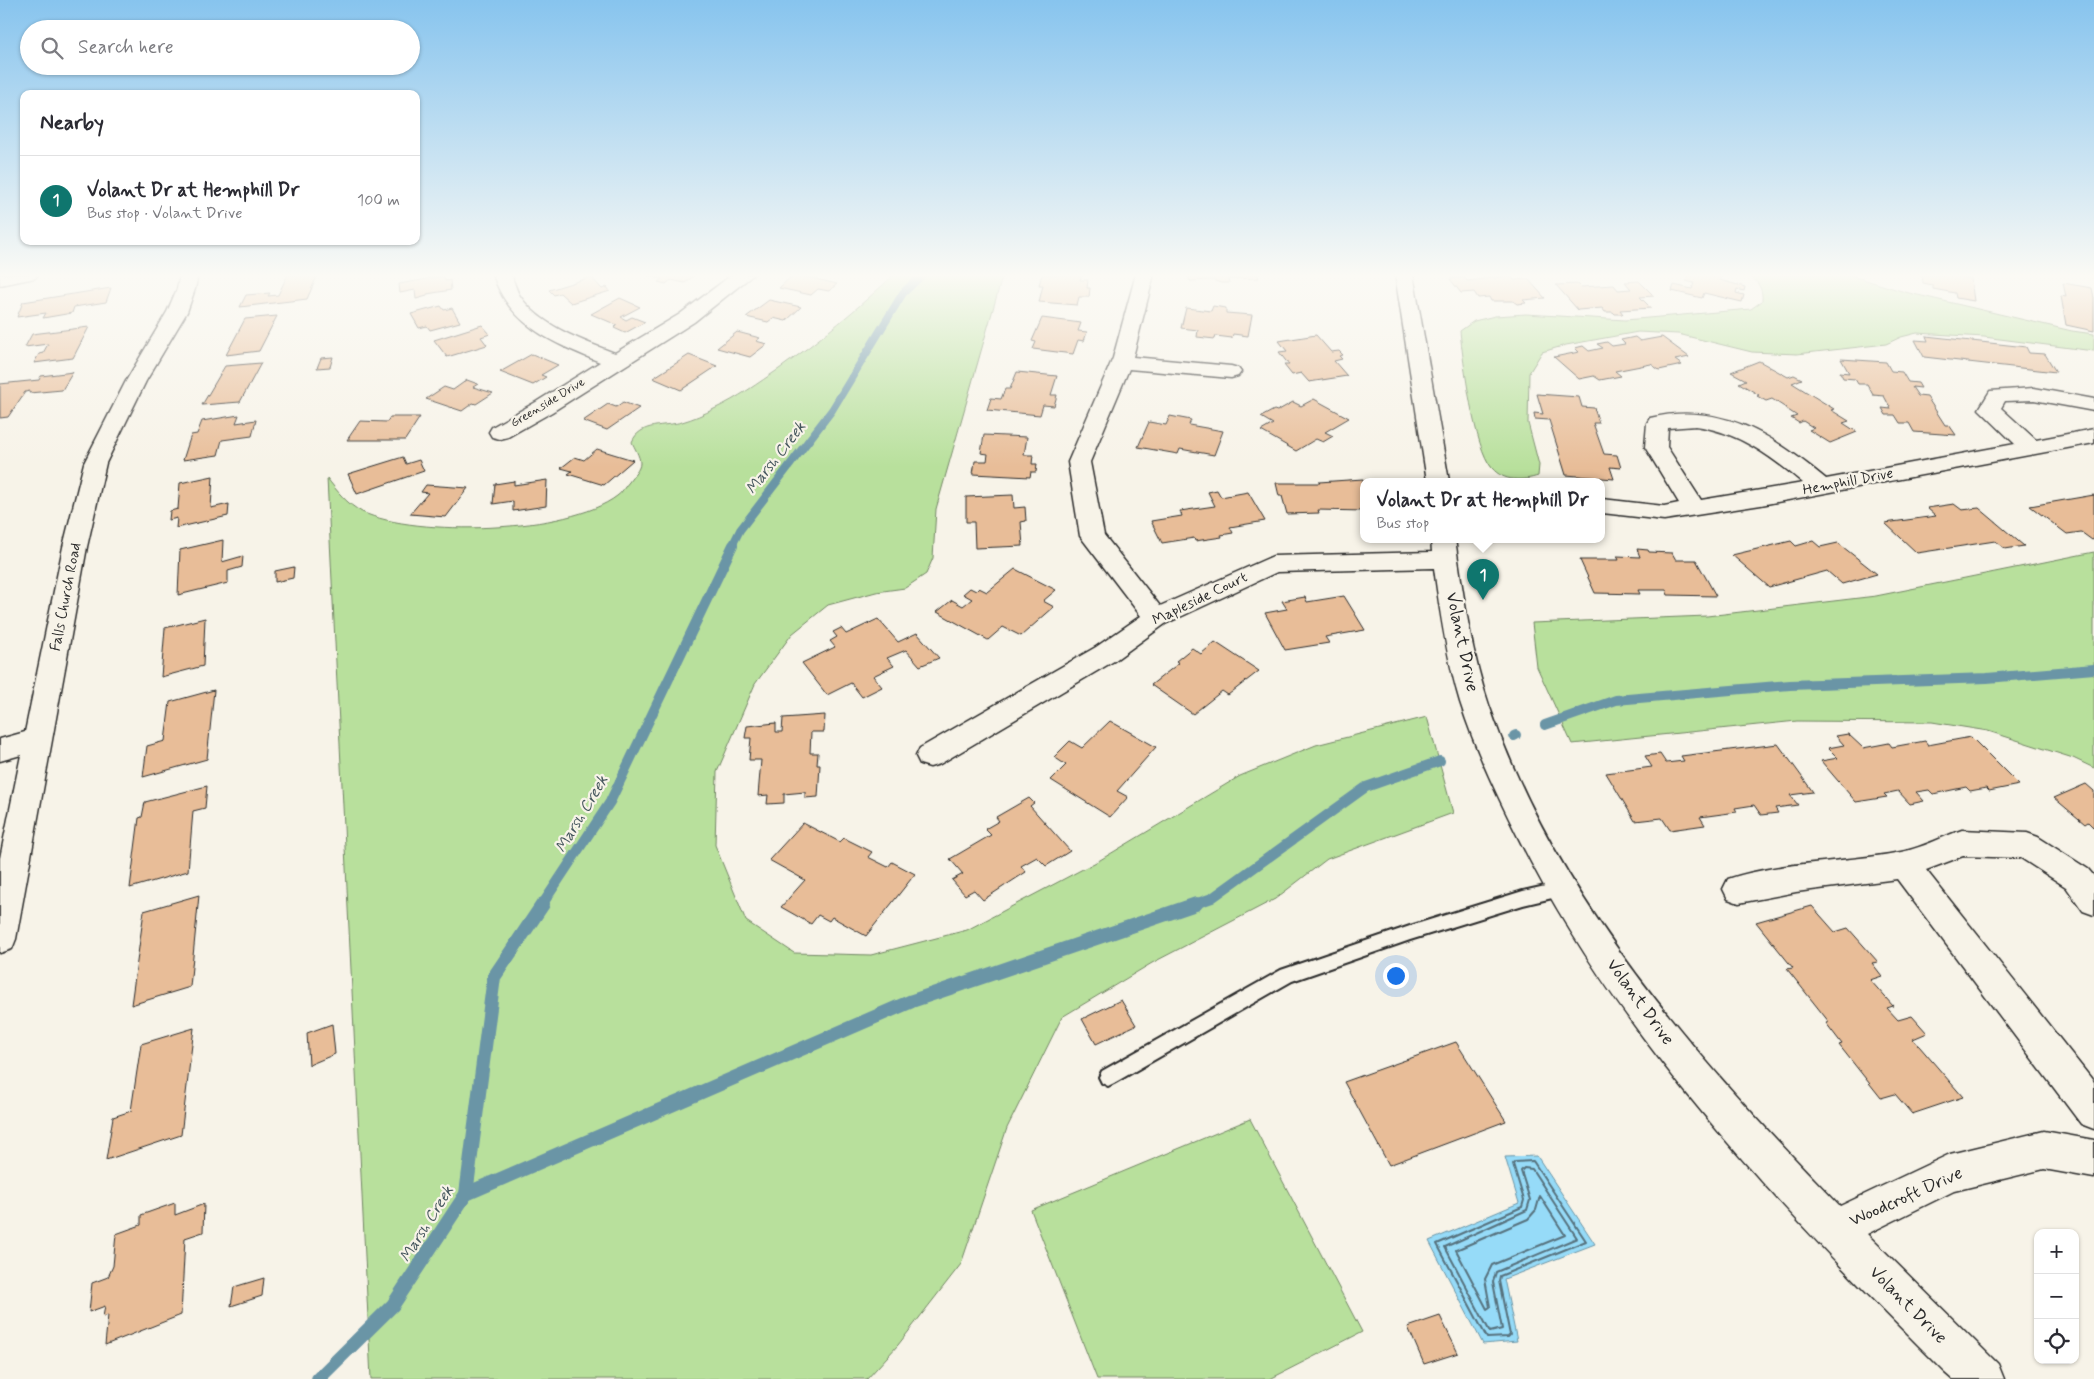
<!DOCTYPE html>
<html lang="en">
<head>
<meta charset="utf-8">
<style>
	:root { --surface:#fff; --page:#f2f2f3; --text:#2b2b33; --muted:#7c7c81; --line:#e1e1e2; --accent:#0f766e }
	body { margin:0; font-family:Mynerve,sans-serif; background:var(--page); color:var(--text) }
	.controls { position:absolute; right:15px; bottom:15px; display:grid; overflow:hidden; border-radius:10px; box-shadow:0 1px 4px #0004 }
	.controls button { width:45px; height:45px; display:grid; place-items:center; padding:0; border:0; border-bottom:1px solid var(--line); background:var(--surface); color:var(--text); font:25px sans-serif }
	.you { position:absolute; left:1395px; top:975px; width:18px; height:18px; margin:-12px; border:4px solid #fff; border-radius:50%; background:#1a73e8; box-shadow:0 0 0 8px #1a73e833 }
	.badge { display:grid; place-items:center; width:32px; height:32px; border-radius:50%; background:var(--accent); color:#fff; font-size:16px; font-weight:700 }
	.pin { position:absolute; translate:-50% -41px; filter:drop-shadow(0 1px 2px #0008) }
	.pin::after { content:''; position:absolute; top:26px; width:18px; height:15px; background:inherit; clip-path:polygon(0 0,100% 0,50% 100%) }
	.popup { position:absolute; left:1360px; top:478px; width:245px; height:65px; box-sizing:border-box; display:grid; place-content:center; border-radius:10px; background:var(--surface); filter:drop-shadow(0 1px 4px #0005); font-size:16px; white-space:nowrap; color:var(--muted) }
	.popup b { font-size:19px; color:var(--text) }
	.popup::after { content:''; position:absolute; left:50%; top:100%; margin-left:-10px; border:10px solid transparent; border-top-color:var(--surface) }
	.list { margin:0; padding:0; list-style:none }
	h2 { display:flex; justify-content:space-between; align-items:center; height:65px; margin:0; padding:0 20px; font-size:21px }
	h2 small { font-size:16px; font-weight:400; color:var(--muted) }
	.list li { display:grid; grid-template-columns:32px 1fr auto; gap:15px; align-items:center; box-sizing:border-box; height:90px; padding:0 20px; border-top:1px solid var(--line) }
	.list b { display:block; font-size:19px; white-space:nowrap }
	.list p { margin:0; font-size:16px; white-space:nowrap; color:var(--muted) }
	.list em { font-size:16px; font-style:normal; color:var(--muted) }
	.icon { flex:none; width:28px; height:28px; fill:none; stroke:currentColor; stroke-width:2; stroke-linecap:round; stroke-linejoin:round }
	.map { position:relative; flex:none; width:2094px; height:1379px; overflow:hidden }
	.search { position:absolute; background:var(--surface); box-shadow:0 1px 4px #0004; left:20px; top:20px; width:400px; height:55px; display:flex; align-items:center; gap:12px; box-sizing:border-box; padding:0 18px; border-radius:28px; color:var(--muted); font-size:19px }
	.panel { position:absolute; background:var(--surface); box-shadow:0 1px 4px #0004; left:20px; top:90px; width:400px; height:155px; border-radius:10px }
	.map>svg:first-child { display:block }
	.green { fill:#b8e09c; stroke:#728664 }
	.water { fill:#96dbf8; stroke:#6b95a6 }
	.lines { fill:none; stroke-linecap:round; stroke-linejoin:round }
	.shore { stroke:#56717d; stroke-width:2 }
	.stream-far2 { stroke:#6b95a6; stroke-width:8 }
	.stream-far1 { stroke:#6b95a6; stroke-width:10 }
	.stream { stroke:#6b95a6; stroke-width:14 }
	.building { fill:#e8bd98; stroke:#2b2b2b }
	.service-casing { stroke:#2b2b2b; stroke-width:4 }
	.minor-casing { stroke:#2b2b2b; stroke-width:3 }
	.service { fill:#f7f3e8; fill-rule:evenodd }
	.minor { fill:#f7f3e8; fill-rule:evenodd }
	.labels { text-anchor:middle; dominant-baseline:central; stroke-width:4.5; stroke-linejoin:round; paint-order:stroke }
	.far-street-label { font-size:12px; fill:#2b2b2b; stroke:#f7f3e8 }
	.street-label { font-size:15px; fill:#2b2b2b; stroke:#f7f3e8 }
	.water-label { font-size:16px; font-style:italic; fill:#46575e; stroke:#f7f3e8 }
	.near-street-label { font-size:18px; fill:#2b2b2b; stroke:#f7f3e8 }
</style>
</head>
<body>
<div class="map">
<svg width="2094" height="1379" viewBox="0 0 2094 1379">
	<rect width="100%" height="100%" fill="#f7f3e8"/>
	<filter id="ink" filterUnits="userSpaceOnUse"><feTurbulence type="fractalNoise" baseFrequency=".02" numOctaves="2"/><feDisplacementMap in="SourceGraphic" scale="10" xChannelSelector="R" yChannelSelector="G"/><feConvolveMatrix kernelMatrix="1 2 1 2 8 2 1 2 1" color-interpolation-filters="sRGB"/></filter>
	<g filter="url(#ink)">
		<!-- green -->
		<g class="green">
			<path d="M895,274H1003L936,509L933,558L926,574L905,588L876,592L828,605L792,634L755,684L717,772L715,845L746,921L794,953L871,955L967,930L1100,860L1240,776L1316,745L1427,717L1453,813L1327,859L1275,899L1152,963L1062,1017L1007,1128L961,1264L898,1345L867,1379H371L327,478C337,491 347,504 362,512C416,537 569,533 617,496C622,493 625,486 629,482C633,476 640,470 640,463C640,456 634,447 632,442C640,422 665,427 682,422C693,419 704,414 714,409C738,398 758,383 779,369C820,340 858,308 895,274Z"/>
			<path d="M1748,274H1846L1905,292L2072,331L2094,334V351L1984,337L1917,333L1901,337L1886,344L1797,354L1752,352L1678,334L1638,332L1566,345L1542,352L1529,373L1528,423L1539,465L1538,476C1523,481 1504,482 1492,468C1474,448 1463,361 1460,331L1474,321L1495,316L1526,314L1625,320L1751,309L1762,301C1763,288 1758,282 1748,274Z"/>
			<polygon points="2094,552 2094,768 2073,758 1988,731 1932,722 1797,721 1572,744 1537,667 1532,623 1707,616 1876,596"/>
			<polygon points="1250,1119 1362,1332 1270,1379 1097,1379 1031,1210"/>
		</g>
		<!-- water -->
		<polygon class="water" points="1537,1156 1595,1244 1504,1279 1517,1341 1483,1344 1429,1241 1519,1203 1505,1157"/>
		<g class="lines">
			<!-- shore -->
			<g class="shore">
				<polygon points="1533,1161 1586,1241 1500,1276 1499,1281 1510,1335 1508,1337 1487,1338 1437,1244 1522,1207 1524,1200 1513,1164 1515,1162"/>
				<polygon points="1524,1168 1532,1169 1577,1238 1496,1272 1493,1282 1502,1329 1490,1332 1445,1247 1527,1210 1530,1200 1521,1171"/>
				<polygon points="1540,1196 1565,1235 1492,1265 1485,1279 1490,1307 1487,1309 1456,1250 1528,1219 1536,1210"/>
			</g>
			<!-- stream-far2 -->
			<polyline class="stream-far2" points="732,546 740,530 832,410 903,293 923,274"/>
			<!-- stream-far1 -->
			<g class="stream-far1">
				<polyline points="1545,725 1616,700 1790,685 1987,678 2094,669"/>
				<polyline points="1514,736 1516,735"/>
				<polyline points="542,905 610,802 733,545"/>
				<polyline points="1192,905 1212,898 1366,787 1440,761"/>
			</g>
			<!-- stream -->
			<g class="stream">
				<polyline points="466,1194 912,1001 1196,904"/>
				<polyline points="318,1379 393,1305 466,1194 494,977 543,904"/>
			</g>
		</g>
		<!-- building -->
		<g class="building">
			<polygon points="288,274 318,274 307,299 240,307 246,295 270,293 268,296 278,295"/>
			<polygon points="645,274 696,274 685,283 671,280 666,284 658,282 662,279"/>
			<polygon points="794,274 805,274 803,276 837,284 829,291 818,289 811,295 779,288"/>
			<polygon points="1042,274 1082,274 1080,280 1088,280 1087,288 1090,288 1089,297 1079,297 1077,305 1039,302 1043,285 1039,285"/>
			<polygon points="1187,274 1258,274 1259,278 1228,279 1229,283 1221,283 1212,280 1190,281"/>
			<polygon points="1688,274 1722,274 1720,280 1745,287 1744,291 1737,289 1736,293 1744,295 1742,302 1704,293 1702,298 1672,291 1674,285 1692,289 1694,283 1686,281"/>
			<polygon points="1922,274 1955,274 1971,279 1974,301 1956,298 1955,293 1933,289 1933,285 1923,283"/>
			<polygon points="444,276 445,281 450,280 451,290 427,294 427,296 416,299 415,290 400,293 399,284"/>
			<polygon points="1510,276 1514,280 1528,279 1545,298 1523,300 1526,303 1517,304 1513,301 1491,301 1489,297 1478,298 1474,292 1461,293 1450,279 1464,277 1467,281"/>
			<polygon points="591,277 602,289 607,287 610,291 571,303 560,293 554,295 549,290"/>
			<polygon points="1639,281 1654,296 1640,297 1651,308 1620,310 1623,314 1615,314 1613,312 1605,312 1602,308 1578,310 1556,285 1578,284 1581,287 1614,285 1618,290 1631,289 1625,282"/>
			<polygon points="2063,283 2092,288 2094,298 2094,331 2066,325 2061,296 2066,297"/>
			<polygon points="111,288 106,302 74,307 72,313 43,318 46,313 17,317 23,302"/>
			<polygon points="620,298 640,307 621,317 626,320 632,317 645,322 625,333 614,328 617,325 591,314"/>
			<polygon points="769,300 801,307 786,321 773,318 768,322 746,317"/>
			<polygon points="441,306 444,310 452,308 460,322 430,330 427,326 419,328 411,314"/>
			<polygon points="1213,306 1226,308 1226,313 1252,315 1248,336 1233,334 1232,338 1216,336 1215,339 1197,337 1198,330 1181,328 1186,308 1211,311"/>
			<polygon points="277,316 259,351 226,355 245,319"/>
			<polygon points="1042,318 1081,323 1078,331 1087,332 1084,341 1078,340 1073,354 1033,349 1036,342 1032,341"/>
			<polygon points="482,325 490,334 481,337 487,345 447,357 434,340"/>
			<polygon points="89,327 73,358 34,363 39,354 43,353 48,344 25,347 32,334"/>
			<polygon points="737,332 760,338 756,341 767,344 750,357 717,348"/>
			<polygon points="1316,335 1331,352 1339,351 1343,355 1339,356 1342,359 1334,361 1347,376 1309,382 1301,373 1292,375 1284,365 1289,365 1279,352 1287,351 1279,341"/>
			<polygon points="1926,336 2026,347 2029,353 2045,354 2056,372 1924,357 1915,340 1928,341"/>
			<polygon points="1635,337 1640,341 1662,337 1689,357 1675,360 1682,365 1659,370 1651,364 1615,371 1621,376 1600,380 1594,376 1579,379 1554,357 1579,352 1575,348 1583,346 1589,351 1603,348 1597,344 1607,342 1612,346 1625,344 1621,340"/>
			<polygon points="532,354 558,365 541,375 546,377 533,385 500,372"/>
			<polygon points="689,355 717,366 681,390 653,378"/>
			<polygon points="333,357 330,367 317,368 321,358"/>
			<polygon points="1841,359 1886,362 1891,371 1902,372 1908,382 1918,383 1921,388 1912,387 1918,396 1927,397 1945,425 1949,425 1956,435 1914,432 1909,423 1900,423 1895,415 1886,415 1882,408 1891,409 1884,396 1873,395 1867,384 1858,384 1855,379 1843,378 1840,372 1849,373"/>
			<polygon points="1759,361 1788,377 1794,375 1802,379 1792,383 1834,409 1831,410 1849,421 1843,423 1857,432 1830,443 1809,430 1814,428 1803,421 1799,423 1791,418 1797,416 1785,408 1786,408 1772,399 1766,401 1757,396 1759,395 1739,383 1746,380 1731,372"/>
			<polygon points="261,363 240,402 202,405 225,366"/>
			<polygon points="73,372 62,390 29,393 30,391 25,392 8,417 0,418 0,384 39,380 41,376"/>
			<polygon points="1017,372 1057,376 1051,395 1057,395 1054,406 1043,405 1040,415 987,410 991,398 1001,399 1005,389 1010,389"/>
			<polygon points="467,380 478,384 473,387 493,393 476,404 473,403 462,411 426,399 444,387 453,390"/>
			<polygon points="1537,394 1579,397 1582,407 1594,408 1599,423 1593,423 1604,454 1617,455 1621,468 1610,467 1614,479 1566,475 1549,420 1535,419 1534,413 1543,414"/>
			<polygon points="1314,399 1349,418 1325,432 1333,436 1323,442 1316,439 1296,451 1261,431 1273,424 1261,417 1274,410 1277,411 1293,402 1301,406"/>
			<polygon points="623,402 639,408 607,430 583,421 608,404 616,407"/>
			<polygon points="239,415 236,423 256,420 252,436 222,440 218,455 183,460 191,435 197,434 202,421"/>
			<polygon points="1170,416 1191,420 1189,425 1223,431 1214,455 1180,449 1178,454 1138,447 1149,422 1166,425"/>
			<polygon points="390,417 420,417 405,440 347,440 360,421 387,422"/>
			<polygon points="984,435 1027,437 1024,455 1033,455 1032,464 1037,464 1036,472 1031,472 1030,477 973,474 975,461 987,461 988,454 981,453"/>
			<polygon points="597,449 633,460 604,485 568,474 572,471 561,468 575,457 584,460"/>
			<polygon points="403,457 406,464 419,460 424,471 357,494 348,474"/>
			<polygon points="213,476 211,508 229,504 228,516 176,528 177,518 169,520 170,511 178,509 180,483"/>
			<polygon points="1363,479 1364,511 1318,510 1319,513 1287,514 1282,496 1279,496 1276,483 1320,483 1319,482"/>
			<polygon points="547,480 546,506 513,511 513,501 493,504 495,484 514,481 514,485"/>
			<polygon points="426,485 468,488 446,517 410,514 428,493 421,492"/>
			<polygon points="1217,490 1221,497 1248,492 1265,521 1230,527 1233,533 1221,535 1222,537 1195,541 1194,538 1162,543 1151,521 1182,516 1180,511 1215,506 1208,492"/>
			<polygon points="1013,495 1014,508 1025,507 1026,521 1021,522 1023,546 975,548 974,522 966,522 966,497"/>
			<polygon points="2094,495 2094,539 2092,540 2081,532 2067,534 2030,506"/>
			<polygon points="1954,504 1962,510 1979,508 2024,546 2005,549 1995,541 1917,553 1885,523 1936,516 1927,508"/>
			<polygon points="223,540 222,562 243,556 242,567 228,571 228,583 178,595 180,550"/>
			<polygon points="1791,541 1796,546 1813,541 1820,547 1838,543 1877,574 1842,584 1827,571 1769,587 1732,555"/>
			<polygon points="1637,549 1648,550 1649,552 1672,553 1676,560 1696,560 1716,596 1668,595 1666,590 1638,590 1640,594 1595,593 1580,560 1619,560 1617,556 1640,557"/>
			<polygon points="294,567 293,578 275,582 275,571"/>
			<polygon points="1015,569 1056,590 1043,601 1054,607 1021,636 1003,627 988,640 937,612 952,600 963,606 972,599 963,594 970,588 976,591 979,588 987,592"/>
			<polygon points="1344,596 1365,630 1325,637 1329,643 1285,650 1265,613 1287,609 1282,601 1305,597 1307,602"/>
			<polygon points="205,618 203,666 161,677 165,628"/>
			<polygon points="878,619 898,642 917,633 939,658 920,666 906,650 887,658 894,666 873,676 882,687 862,697 851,683 827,695 802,663 835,647 830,641 837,637 833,632 841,628 846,634"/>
			<polygon points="1215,642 1259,671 1228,695 1222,691 1193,714 1151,685 1179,663 1176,661 1192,648 1201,654"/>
			<polygon points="214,690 207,759 143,777 147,746 165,741 170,702"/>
			<polygon points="825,715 824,732 811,732 810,753 818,753 817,765 820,765 818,797 805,798 805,792 784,794 784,803 767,804 768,795 758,796 761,760 749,760 751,738 745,738 747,726 776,723 776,732 782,732 783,718"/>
			<polygon points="1110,721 1156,747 1117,791 1128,797 1110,817 1051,780 1066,765 1054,757 1070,741 1082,748"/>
			<polygon points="1848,734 1863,748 1889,743 1892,747 1925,741 1928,745 1971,737 2019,785 1989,791 1986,788 1970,791 1966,787 1933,794 1929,790 1916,792 1924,801 1910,804 1898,791 1884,794 1887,797 1856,802 1821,761 1838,758 1828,748 1844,745 1836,736"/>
			<polygon points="1778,744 1813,792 1790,795 1798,805 1775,808 1778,813 1761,815 1754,805 1735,808 1737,812 1700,817 1705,825 1670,830 1662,818 1635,821 1606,773 1652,767 1645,756 1660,754 1666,763 1684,761 1681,756"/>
			<polygon points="2086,784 2094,791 2094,828 2088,822 2085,824 2054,798"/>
			<polygon points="207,786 205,808 193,811 188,871 130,888 139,818 142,817 145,802"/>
			<polygon points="1029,798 1034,803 1030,806 1070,851 1046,866 1037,857 1021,866 1026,872 983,900 974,890 965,895 952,880 963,874 950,859 991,835 985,829 999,821 996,817"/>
			<polygon points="803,823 840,842 844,838 872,852 868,857 888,867 892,862 915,874 866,936 832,917 829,921 818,915 811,924 781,907 805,880 769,860"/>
			<polygon points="199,895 190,987 131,1005 144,911"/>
			<polygon points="1812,906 1835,932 1848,928 1878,962 1872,963 1882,976 1870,980 1893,1006 1887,1008 1898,1020 1912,1016 1927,1033 1913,1039 1963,1097 1912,1114 1895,1094 1881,1098 1839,1045 1842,1044 1826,1023 1829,1022 1787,969 1793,968 1756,922"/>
			<polygon points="1121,1000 1136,1025 1096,1044 1082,1019"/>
			<polygon points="332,1024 335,1054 309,1065 307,1033"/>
			<polygon points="194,1028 181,1135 106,1160 113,1117 131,1111 141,1044"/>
			<polygon points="1456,1042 1506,1121 1389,1165 1344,1082"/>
			<polygon points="175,1203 175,1215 204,1204 203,1232 185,1238 181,1315 105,1345 108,1315 103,1317 105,1306 89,1312 92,1283 108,1277 113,1266 116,1234 141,1225 141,1215"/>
			<polygon points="264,1278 262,1296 231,1306 234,1287"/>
			<polygon points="1440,1316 1458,1353 1424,1364 1408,1327"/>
		</g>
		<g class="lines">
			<defs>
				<polygon id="service" points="1563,882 1569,884 1571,889 1569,894 1523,905 1410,940 1292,981 1114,1083 1108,1086 1102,1083 1099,1077 1102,1071 1281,970 1410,926 1523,891"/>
				<g id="minor">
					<polygon points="0,274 38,274 35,278 0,285"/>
					<polygon points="180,274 198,274 195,289 187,312 146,381 106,463 87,547 16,939 12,949 0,953 0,858 21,755 0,761 0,739 25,732 63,547 84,463 126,381 167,312 177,289"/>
					<path d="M493,274H511C514,282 516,290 520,296C540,326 583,341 615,353L680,314L733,274H754L694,322L552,412L508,437L500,439L492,437L489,432L492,427L536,402L600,362C554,343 509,326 493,274Z"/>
					<path d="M1136,274H1154L1133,357L1231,366L1238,368L1241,372L1238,376L1231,378L1129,369L1090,462L1104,535L1160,606L1273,556L1432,552L1431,539H1455C1463,594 1471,652 1489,705C1556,901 1698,1060 1840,1206L1950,1154L2044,1131L2094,1140V1178L2044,1169L1954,1191L1867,1234L1998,1364L2004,1379H1953L1945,1372C1783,1210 1621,1043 1518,837C1496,793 1475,749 1460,702C1447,659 1440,613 1434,568L1277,572L1165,624L1114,661L940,764L930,767L920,764L916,756L920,748L1096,647L1141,616L1080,536L1068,462L1113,358Z"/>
					<polygon points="1395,274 1413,274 1449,481 1427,481"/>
					<path d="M2034,388L2094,399V411L2034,400L2005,401L2001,408L2036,440L2094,429V443L1761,505L1664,520L1602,513V499L1664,506L1679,503L1645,447L1647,423L1650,418C1721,401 1774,436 1826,479L2015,444L1979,409L1990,391ZM1696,426C1738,432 1771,456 1803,483L1701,500L1667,447L1668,428Z"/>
					<path d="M1962,830L2027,833L2038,837L2088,869L2094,876V915L2083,911L2066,887L2021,858L1963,856L1926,870L2094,1082V1129L2081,1124L1897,879L1796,892L1739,903L1728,899L1723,889L1728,879C1781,861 1845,863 1901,852C1922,848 1942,837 1962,830Z"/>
				</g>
			</defs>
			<!-- service casing -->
			<use href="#service" class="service-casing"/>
			<!-- minor casing -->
			<use href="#minor" class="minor-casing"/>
			<!-- service -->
			<use href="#service" class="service"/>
			<!-- minor -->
			<use href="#minor" class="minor"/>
		</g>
	</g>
	<!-- sky -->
	<linearGradient id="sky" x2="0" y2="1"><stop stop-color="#87c4ee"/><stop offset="0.59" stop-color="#fbfaf5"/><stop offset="1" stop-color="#fbfaf5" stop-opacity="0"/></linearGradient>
	<rect width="2094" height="467" fill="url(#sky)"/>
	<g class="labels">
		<!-- far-street labels -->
		<g class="far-street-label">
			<text transform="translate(548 403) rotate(-31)">Greenside Drive</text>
		</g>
		<!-- street labels -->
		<g class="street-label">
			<text transform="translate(1848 482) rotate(-11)">Hemphill Drive</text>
			<text transform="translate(66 597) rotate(-79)">Falls Church Road</text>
			<text transform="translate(1200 599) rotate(-26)">Mapleside Court</text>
		</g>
		<!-- water labels -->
		<g class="water-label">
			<text transform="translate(776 458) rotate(-52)">Marsh Creek</text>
			<text transform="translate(582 814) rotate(-59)">Marsh Creek</text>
			<text transform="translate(427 1224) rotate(-58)">Marsh Creek</text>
		</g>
		<!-- near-street labels -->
		<g class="near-street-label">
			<text transform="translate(1462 642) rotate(78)">Volant Drive</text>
			<text transform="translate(1640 1002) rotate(54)">Volant Drive</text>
			<text transform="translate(1906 1197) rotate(-24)">Woodcroft Drive</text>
			<text transform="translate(1908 1305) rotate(45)">Volant Drive</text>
		</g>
	</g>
</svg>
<div class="controls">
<button>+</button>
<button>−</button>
<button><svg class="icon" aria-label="locate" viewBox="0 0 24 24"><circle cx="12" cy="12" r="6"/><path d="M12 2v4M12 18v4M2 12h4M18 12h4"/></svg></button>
</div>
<div class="you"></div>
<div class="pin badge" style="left:1483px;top:600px">1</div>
<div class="popup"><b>Volant Dr at Hemphill Dr</b>Bus stop</div>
<div class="search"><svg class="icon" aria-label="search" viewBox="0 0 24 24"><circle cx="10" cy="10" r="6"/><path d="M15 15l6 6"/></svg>Search here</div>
<section class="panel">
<h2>Nearby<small></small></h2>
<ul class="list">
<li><span class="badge">1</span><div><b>Volant Dr at Hemphill Dr</b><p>Bus stop · Volant Drive</p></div><em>100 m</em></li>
</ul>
</section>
</div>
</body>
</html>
